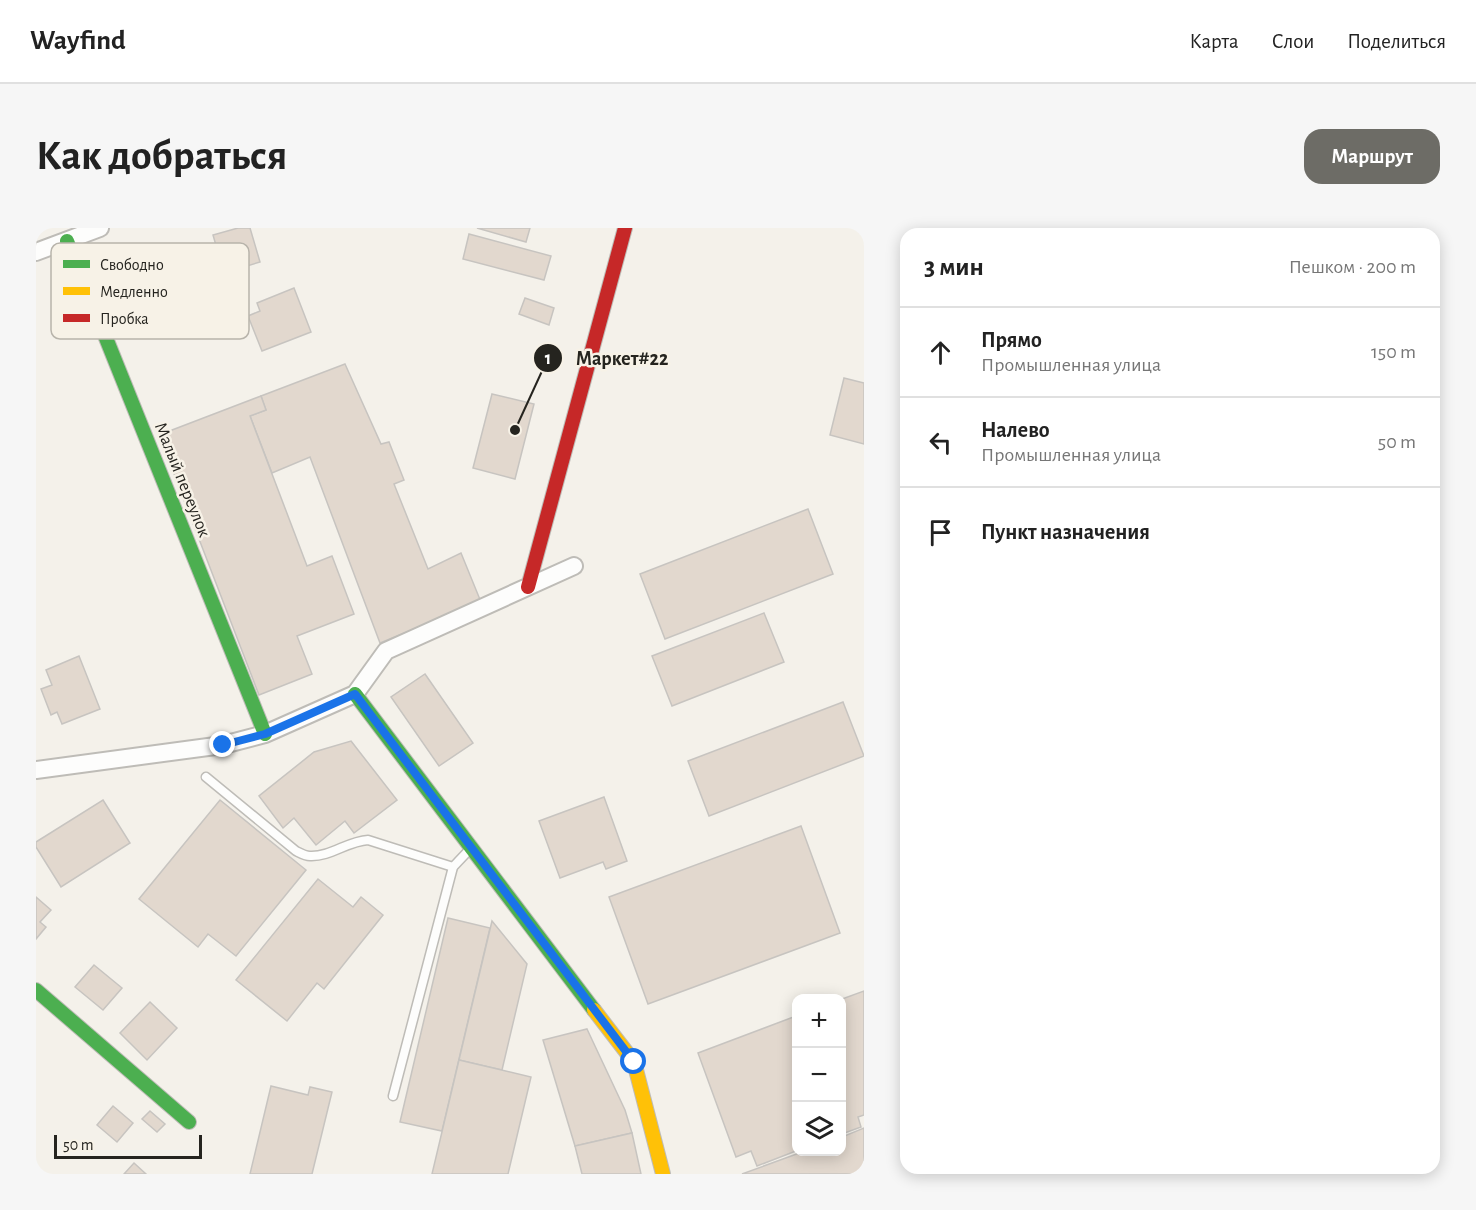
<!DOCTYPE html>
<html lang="ru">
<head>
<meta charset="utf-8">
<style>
	:root { --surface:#fff; --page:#f6f6f6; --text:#222; --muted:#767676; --line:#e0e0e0; --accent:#6d6c66 }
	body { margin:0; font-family:"Alegreya Sans",sans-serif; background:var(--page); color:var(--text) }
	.controls { position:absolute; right:18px; bottom:18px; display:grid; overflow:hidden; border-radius:12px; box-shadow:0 3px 15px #0003 }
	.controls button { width:54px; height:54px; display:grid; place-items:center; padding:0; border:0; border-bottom:2px solid var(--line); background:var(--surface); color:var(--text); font:30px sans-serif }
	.scale { position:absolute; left:18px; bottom:15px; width:148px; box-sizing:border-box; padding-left:6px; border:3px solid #25241f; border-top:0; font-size:16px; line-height:21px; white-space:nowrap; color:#25241f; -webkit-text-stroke:4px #f7f2e7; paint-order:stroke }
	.stop { position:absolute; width:18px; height:18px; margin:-14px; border:4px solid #1a73e8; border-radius:50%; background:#fff }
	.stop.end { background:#1a73e8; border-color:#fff; box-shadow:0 2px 6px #0008 }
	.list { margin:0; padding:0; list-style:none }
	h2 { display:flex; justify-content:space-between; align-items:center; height:78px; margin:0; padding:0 24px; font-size:26px }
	h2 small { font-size:20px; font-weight:400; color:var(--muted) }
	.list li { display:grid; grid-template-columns:39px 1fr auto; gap:18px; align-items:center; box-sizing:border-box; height:90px; padding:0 24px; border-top:2px solid var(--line) }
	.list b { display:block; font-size:22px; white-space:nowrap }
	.list p { margin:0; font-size:20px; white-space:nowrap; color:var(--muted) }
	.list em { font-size:20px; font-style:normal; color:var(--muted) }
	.icon { flex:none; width:33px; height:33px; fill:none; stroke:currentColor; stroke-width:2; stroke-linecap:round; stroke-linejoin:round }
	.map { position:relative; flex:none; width:828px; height:946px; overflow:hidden; border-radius:18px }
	header { display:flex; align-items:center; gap:36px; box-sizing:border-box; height:84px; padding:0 30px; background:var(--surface); border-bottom:2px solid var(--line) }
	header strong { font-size:28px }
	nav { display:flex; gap:33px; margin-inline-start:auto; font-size:21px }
	.intro { display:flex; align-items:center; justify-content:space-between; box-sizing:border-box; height:144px; padding:0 36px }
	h1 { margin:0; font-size:42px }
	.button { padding:15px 27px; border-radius:18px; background:var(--accent); color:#fff; font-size:21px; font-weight:700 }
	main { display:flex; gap:36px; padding:0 36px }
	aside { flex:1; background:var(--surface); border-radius:18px; box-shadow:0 3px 15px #0003 }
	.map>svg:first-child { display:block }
	.building { fill:#e2d8ce; stroke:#c7c4c0; stroke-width:1.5 }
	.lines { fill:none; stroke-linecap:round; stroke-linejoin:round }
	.lane-casing { stroke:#bebcb7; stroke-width:11 }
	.street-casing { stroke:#bebcb7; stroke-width:20 }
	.fast-casing { stroke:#bebcb7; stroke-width:16 }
	.slow-casing { stroke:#bebcb7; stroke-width:16 }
	.jam-casing { stroke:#bebcb7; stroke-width:16 }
	.lane { stroke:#fdfdfc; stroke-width:8 }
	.street { stroke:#fdfdfc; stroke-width:16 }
	.fast { stroke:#4caf50; stroke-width:14 }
	.slow { stroke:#ffc107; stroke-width:14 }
	.jam { stroke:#c62828; stroke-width:14 }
	.route { stroke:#1a73e8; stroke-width:8 }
	.labels { text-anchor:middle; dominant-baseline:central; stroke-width:5; stroke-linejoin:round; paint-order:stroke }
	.street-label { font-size:18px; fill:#25241f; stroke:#f7f2e7 }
	.key { fill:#f7f2e7; stroke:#b8b4ab; stroke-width:1.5 }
	.key-label { font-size:16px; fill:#25241f }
	.leader { fill:none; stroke:#25241f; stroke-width:2 }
	.callout-dot { fill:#25241f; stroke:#f7f2e7; stroke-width:2 }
	.mark-label { font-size:18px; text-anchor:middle; font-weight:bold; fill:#fff }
	.callout-label { font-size:20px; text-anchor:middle; font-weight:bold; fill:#25241f; stroke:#f7f2e7; stroke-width:5; stroke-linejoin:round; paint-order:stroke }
</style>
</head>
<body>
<header>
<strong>Wayfind</strong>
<nav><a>Карта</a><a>Слои</a><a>Поделиться</a></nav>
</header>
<div class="intro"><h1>Как добраться</h1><a class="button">Маршрут</a></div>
<main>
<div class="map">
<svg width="828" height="946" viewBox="0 0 828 946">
	<rect width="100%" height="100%" fill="#f4f1ea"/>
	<!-- building -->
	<g class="building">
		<polygon points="202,0 214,0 224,34 188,45 177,7"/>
		<polygon points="441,0 494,0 490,14"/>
		<polygon points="433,6 515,28 508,52 427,31"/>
		<polygon points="258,60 275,104 226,123 212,88 224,83 221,75"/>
		<polygon points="489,70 518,80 513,97 483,86"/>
		<polygon points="309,136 345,216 353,214 368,252 358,256 392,341 425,325 445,374 344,415 274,229 236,245 214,188 230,182 225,168"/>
		<polygon points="808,150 828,155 828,216 794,207"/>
		<polygon points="456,166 498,176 479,251 437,240"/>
		<polygon points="225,168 230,182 214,188 271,338 296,328 318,386 261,408 276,446 223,467 123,207"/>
		<polygon points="772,281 797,346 629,411 604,346"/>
		<polygon points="728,385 748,434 636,478 616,428"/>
		<polygon points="43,428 64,481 26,496 21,484 15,487 5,461 16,457 10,442"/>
		<polygon points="389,446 437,515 403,538 355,469"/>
		<polygon points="807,474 828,528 673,588 652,533"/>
		<polygon points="315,513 361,572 318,605 309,593 280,617 258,590 247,600 223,568 278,524"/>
		<polygon points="568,569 591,633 570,641 567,634 524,650 503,593"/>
		<polygon points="67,572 94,615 25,659 0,619 0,614"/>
		<polygon points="184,572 270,642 200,728 172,706 162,719 103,671"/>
		<polygon points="765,598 804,705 612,776 573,669"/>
		<polygon points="282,651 317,679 325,669 347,687 288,761 281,755 251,793 200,752"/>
		<polygon points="0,669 15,682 4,694 10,699 0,711"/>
		<polygon points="412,690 454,700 406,903 364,894"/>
		<polygon points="456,693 491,736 466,842 423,832"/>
		<polygon points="58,737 86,760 67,782 39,759"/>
		<polygon points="828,763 828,887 822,889 825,899 806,906 806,771"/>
		<polygon points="114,774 141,800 111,832 84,805"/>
		<polygon points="760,788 760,923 721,938 715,923 700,929 662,825"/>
		<polygon points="551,801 589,882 596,905 539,918 507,812"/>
		<polygon points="423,832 495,849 472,946 396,946"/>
		<polygon points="235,858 272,867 274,859 296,864 276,946 214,946"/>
		<polygon points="77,878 97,895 81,914 61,897"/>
		<polygon points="114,883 129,896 121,904 106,891"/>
		<polygon points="828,900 828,946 706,946 766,924 806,924 806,909"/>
		<polygon points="596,905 605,946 546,946 539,918"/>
		<polygon points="98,935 110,946 88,946"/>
	</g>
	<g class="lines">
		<defs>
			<g id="lane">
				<path d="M170,549L260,623C264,625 269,628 274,628C294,629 312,613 332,612L417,639"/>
				<polyline points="357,868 417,639 434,621"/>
			</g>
			<g id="street">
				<polyline points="0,24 64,0"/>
				<polyline points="0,542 187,517 229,506 319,466 350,423 538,338"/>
			</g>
			<g id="fast">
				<polyline points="31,13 229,506"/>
				<polyline points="319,466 558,782"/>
				<polyline points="0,762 153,894"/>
			</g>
			<polyline id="slow" points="558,782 598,834 627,946"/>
			<polyline id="jam" points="492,359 589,0"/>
		</defs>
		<!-- lane casing -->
		<use href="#lane" class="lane-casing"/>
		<!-- street casing -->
		<use href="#street" class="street-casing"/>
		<!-- fast casing -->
		<use href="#fast" class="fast-casing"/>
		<!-- slow casing -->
		<use href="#slow" class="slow-casing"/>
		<!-- jam casing -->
		<use href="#jam" class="jam-casing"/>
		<!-- lane -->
		<use href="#lane" class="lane"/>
		<!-- street -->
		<use href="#street" class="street"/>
		<!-- fast -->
		<use href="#fast" class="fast"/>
		<!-- slow -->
		<use href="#slow" class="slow"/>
		<!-- jam -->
		<use href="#jam" class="jam"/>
	</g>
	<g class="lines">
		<!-- route -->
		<polyline class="route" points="187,517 229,506 319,466 598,834"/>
	</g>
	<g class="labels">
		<!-- street labels -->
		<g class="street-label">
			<text transform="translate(146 252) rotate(68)">Малый переулок</text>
		</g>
	</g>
	<!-- legend -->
	<rect x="15" y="15" width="198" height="96" rx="9" class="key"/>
	<rect x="27" y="32" width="27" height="8" fill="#4caf50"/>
	<rect x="27" y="59" width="27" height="8" fill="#ffc107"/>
	<rect x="27" y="86" width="27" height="8" fill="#c62828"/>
	<g class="key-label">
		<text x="64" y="42">Свободно</text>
		<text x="64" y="69">Медленно</text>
		<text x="64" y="96">Пробка</text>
	</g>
	<!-- callouts -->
	<path class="leader" d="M479 202L512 130"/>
	<g class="callout-dot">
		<circle cx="479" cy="202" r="6"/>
		<circle cx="512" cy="130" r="15"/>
	</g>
	<g class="mark-label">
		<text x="512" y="136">1</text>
	</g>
	<g class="callout-label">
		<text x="586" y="137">Маркет#22</text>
	</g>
</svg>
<div class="controls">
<button>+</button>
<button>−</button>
<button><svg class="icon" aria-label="layers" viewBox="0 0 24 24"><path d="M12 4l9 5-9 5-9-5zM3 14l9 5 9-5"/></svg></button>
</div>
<div class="scale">50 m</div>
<div class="stop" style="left:598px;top:834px"></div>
<div class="stop end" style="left:187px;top:517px"></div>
</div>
<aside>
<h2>3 мин<small>Пешком · 200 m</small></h2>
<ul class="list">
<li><svg class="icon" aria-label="ahead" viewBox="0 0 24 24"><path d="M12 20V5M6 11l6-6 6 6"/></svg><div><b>Прямо</b><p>Промышленная улица</p></div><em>150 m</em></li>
<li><svg class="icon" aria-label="left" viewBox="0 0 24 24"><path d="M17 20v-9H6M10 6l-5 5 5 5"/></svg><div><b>Налево</b><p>Промышленная улица</p></div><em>50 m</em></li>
<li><svg class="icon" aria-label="arrive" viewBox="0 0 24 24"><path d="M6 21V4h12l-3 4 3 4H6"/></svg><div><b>Пункт назначения</b></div></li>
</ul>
</aside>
</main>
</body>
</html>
